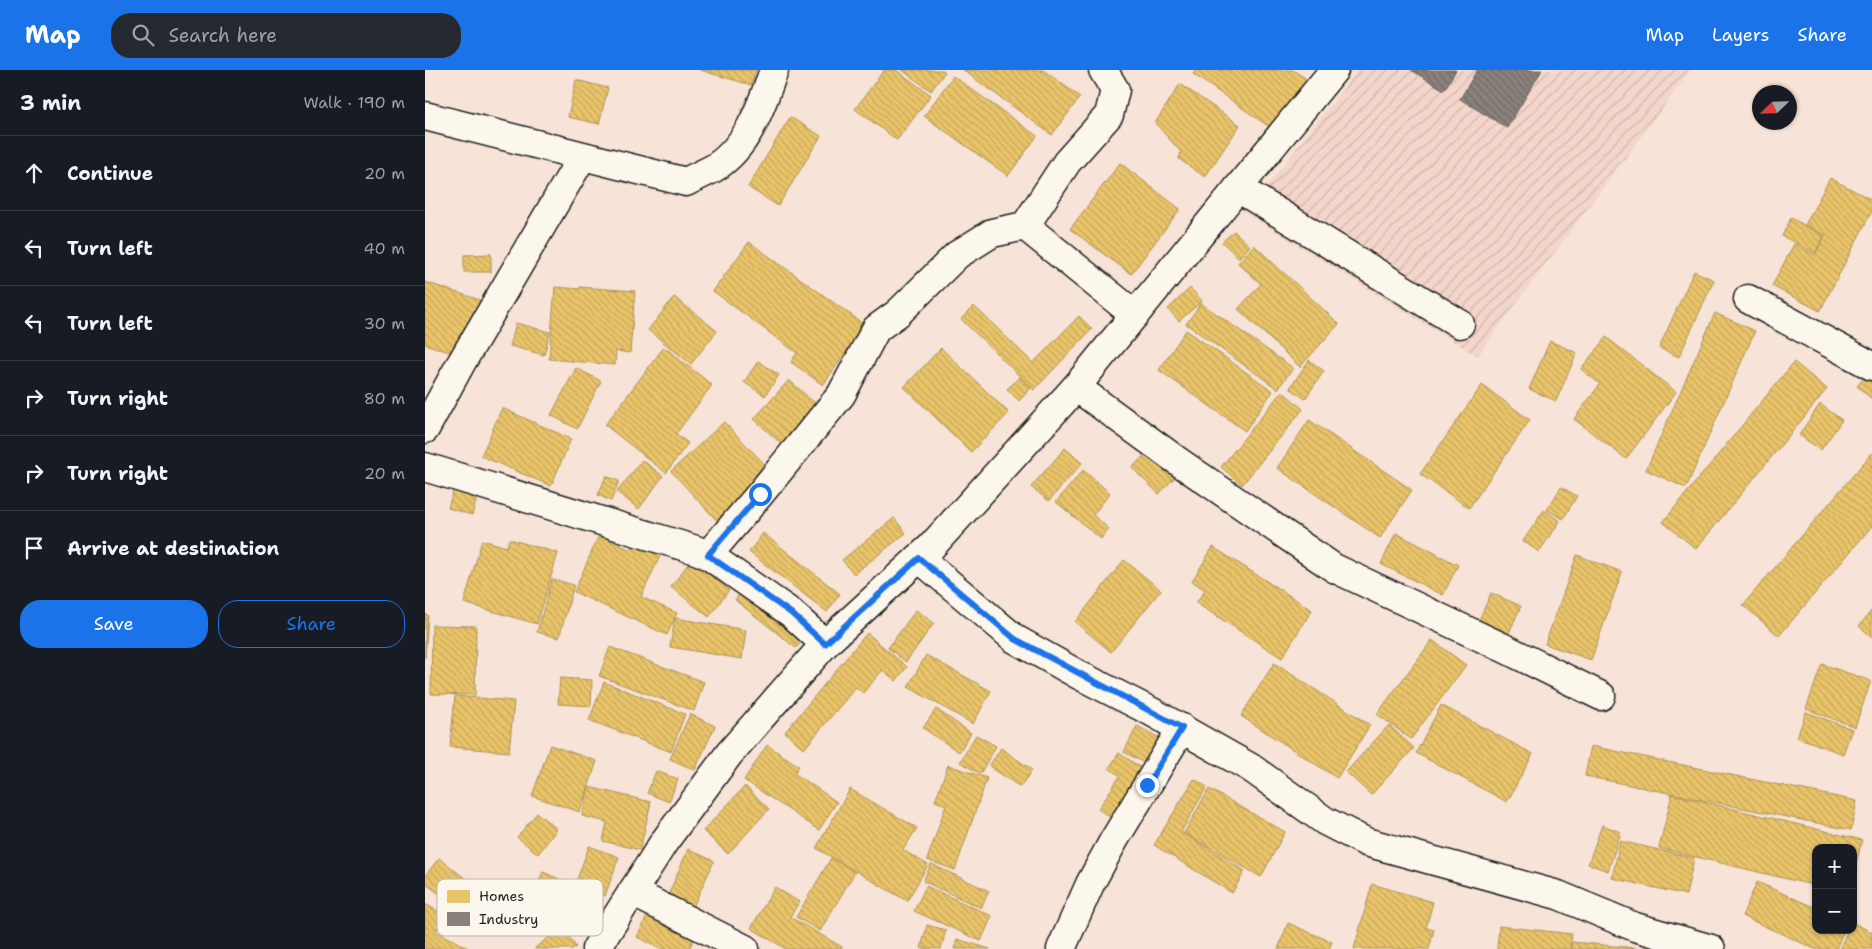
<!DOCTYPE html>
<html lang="en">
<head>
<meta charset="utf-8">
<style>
	:root { --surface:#171b24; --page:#242831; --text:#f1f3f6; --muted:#9ea1a6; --line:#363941; --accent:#1a73e8 }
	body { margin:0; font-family:"Shantell Sans",sans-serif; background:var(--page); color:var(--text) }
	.controls { position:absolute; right:15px; bottom:15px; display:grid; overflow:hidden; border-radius:10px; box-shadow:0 1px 4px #0004 }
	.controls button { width:45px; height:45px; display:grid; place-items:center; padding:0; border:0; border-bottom:1px solid var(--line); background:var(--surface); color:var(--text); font:25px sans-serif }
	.compass { position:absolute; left:1327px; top:15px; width:45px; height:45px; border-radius:50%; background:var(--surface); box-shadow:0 1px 4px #0004; rotate:247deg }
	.stop { position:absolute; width:15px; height:15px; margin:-11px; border:4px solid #1a73e8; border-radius:50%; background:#fff }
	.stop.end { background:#1a73e8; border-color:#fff; box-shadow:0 1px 5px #0008 }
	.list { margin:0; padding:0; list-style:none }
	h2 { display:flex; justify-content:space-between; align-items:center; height:65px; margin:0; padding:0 20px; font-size:21px }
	h2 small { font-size:16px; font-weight:400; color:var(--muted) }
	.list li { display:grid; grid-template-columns:32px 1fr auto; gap:15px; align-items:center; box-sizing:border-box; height:75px; padding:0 20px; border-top:1px solid var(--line) }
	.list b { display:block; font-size:19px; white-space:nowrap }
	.list em { font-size:16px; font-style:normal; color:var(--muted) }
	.actions { display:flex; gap:10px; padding:15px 20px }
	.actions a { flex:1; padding:11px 0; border:1px solid var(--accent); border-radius:20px; text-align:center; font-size:18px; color:var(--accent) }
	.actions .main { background:var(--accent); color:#fff }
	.icon { flex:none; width:28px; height:28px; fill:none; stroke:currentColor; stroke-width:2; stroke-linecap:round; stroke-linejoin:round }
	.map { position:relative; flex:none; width:1447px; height:879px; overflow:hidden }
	header { display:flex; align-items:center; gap:30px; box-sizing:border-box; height:70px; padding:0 25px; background:var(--accent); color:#fff }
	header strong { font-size:24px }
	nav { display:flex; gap:28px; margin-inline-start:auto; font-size:18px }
	.search { width:350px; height:45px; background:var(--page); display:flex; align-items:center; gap:12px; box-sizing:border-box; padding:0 18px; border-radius:20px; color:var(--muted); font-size:19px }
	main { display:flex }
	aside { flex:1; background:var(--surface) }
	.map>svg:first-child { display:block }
	.industrial { fill:url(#industrial-furrows) }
	.homes { fill:url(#homes-back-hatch); stroke:#ac9253 }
	.industry { fill:url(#industry-back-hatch); stroke:#69635f }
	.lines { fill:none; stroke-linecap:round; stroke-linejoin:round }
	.minor-casing { stroke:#1c1c1c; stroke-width:31 }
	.minor { stroke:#fbf7ec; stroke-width:28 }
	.route { stroke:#1a73e8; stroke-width:6 }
	.key { fill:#fbf7ec; stroke:#b8b5ae; stroke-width:1 }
	.key-label { font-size:14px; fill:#1c1c1c }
</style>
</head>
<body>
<header>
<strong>Map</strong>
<div class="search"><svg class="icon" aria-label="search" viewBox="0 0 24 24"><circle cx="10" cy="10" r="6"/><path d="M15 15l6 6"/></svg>Search here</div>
<nav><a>Map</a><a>Layers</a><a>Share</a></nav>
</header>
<main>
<aside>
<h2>3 min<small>Walk · 190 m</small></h2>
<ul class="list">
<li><svg class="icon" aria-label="ahead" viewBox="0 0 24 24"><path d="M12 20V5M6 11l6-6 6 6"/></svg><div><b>Continue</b></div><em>20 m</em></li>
<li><svg class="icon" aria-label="left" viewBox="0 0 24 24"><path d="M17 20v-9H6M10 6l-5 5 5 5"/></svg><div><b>Turn left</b></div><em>40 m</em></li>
<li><svg class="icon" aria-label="left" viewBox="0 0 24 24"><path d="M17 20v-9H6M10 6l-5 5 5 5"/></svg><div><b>Turn left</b></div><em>30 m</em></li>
<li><svg class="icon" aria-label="right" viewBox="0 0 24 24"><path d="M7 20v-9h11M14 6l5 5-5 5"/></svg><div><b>Turn right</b></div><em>80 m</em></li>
<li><svg class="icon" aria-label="right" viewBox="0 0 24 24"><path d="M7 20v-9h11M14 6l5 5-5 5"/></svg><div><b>Turn right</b></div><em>20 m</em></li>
<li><svg class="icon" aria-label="arrive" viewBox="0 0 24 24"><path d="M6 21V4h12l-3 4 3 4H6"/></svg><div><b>Arrive at destination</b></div></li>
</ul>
<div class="actions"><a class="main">Save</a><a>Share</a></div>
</aside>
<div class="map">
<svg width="1447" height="879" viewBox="0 0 1447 879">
	<defs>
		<pattern id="industrial-furrows" width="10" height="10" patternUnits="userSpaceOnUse" patternTransform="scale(1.25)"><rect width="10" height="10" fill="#f4d5c9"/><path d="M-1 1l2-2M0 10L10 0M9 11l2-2" fill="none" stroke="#d1b6ac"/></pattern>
		<pattern id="homes-back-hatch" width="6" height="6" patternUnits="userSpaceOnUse" patternTransform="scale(1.25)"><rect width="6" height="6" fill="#e9c46a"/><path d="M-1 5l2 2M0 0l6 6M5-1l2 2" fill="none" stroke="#c7a85b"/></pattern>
		<pattern id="industry-back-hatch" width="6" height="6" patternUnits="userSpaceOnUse" patternTransform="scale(1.25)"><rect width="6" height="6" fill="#8a817c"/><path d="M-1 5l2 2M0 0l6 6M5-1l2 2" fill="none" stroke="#706965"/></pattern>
	</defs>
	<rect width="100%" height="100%" fill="#f7e3d7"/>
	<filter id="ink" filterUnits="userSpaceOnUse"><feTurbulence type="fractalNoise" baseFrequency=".02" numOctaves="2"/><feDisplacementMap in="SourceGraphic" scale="10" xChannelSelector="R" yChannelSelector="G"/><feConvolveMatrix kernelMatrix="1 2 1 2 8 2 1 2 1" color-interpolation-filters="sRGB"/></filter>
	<g filter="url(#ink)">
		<!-- industrial -->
		<polygon class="industrial" points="933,0 1266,0 1052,286 821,143"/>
		<!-- homes -->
		<g class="homes">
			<polygon points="275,0 331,0 326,15"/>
			<polygon points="459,0 471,0 506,25 472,70 430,39"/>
			<polygon points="477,0 517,0 520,2 506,21"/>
			<polygon points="538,0 618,0 655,27 627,65"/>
			<polygon points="771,0 868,0 883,10 849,60 768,4"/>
			<polygon points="528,6 612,66 583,106 499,46"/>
			<polygon points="151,10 183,18 174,54 143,47"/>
			<polygon points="755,14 815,55 780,107 754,89 756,82 730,53"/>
			<polygon points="365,47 396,66 353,136 323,117"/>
			<polygon points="695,93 755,139 706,204 645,159"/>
			<polygon points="1405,108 1447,130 1447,141 1395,241 1347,216 1369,174 1390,185 1400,165 1380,155"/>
			<polygon points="1366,148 1399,166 1390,183 1357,166"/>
			<polygon points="809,161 825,176 814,188 797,172"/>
			<polygon points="324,172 440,255 398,315 366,292 372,283 288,221"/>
			<polygon points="829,175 914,254 875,297 813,239 836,214 813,193"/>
			<polygon points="66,184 66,202 39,202 39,185"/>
			<polygon points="1269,201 1289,210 1254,287 1234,278"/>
			<polygon points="0,212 70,235 51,291 0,274"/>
			<polygon points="130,217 155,219 155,217 210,221 205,283 191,281 190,295 124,289"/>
			<polygon points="765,218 777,231 754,251 743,239"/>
			<polygon points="249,227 292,261 266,294 223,260"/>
			<polygon points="776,233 868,298 853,319 761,254"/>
			<polygon points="549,236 608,293 654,246 667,259 609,320 536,249"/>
			<polygon points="1290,243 1330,261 1261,418 1221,400"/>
			<polygon points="91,253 125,262 119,285 85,276"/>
			<polygon points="761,260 848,321 820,361 734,300"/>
			<polygon points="1181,267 1251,322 1201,389 1149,349 1175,314 1156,299"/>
			<polygon points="1125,271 1152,283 1131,331 1104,319"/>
			<polygon points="239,277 287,315 251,364 263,373 241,403 180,355"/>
			<polygon points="516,278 584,343 546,382 479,317"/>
			<polygon points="884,290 899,301 880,329 865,318"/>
			<polygon points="333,291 354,305 340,326 319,312"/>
			<polygon points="1369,292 1402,319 1271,479 1238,452"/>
			<polygon points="151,298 176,311 152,359 126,345"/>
			<polygon points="1445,301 1447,302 1447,329 1432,316"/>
			<polygon points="595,307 606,318 594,331 582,319"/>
			<polygon points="364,310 399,341 363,380 329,349"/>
			<polygon points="1057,315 1105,350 1044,438 995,404"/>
			<polygon points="857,321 878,339 817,415 796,397"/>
			<polygon points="1395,334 1417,350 1396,380 1374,365"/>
			<polygon points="77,338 146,369 126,416 56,386"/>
			<polygon points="884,350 987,420 955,468 852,398"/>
			<polygon points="299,352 350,405 297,456 246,401"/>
			<polygon points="640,378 657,393 624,431 606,417"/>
			<polygon points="723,381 750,407 734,424 707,398"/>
			<polygon points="1447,383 1447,456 1354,566 1318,535"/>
			<polygon points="217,390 238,406 214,439 192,422"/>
			<polygon points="658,400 685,423 668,445 684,459 676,469 631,432"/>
			<polygon points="181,406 194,411 186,431 173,425"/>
			<polygon points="30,414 54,421 47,445 23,438"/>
			<polygon points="1136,417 1152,426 1138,449 1122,440"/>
			<polygon points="1119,440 1135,451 1114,482 1098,471"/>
			<polygon points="469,448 481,463 429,504 417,490"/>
			<polygon points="338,463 415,524 402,542 324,482"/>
			<polygon points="971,463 1033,495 1018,525 956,494"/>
			<polygon points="174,465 206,480 210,472 236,484 216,527 252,543 242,565 149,522"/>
			<polygon points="84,469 133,483 112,554 39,533 57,470 82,477"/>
			<polygon points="788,477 887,540 857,588 771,533 780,520 767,511"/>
			<polygon points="1152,485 1197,502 1166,590 1120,574"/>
			<polygon points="266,490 304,520 284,547 246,517"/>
			<polygon points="699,490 736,520 686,582 650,552"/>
			<polygon points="127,509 149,515 134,568 112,562"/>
			<polygon points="325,510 387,558 371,578 310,530"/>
			<polygon points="1066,523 1096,536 1084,563 1054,550"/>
			<polygon points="491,540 509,553 481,592 463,578"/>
			<polygon points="1447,540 1447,567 1434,556"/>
			<polygon points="0,544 3,545 0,588"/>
			<polygon points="250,548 321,560 317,589 245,577"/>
			<polygon points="7,555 51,556 50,625 6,624"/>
			<polygon points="442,563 482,597 471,611 458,600 438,623 431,617 379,679 360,662"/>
			<polygon points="1007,570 1041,595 986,669 952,644"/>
			<polygon points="185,577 279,612 269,641 174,606"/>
			<polygon points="501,585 566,621 548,654 483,617"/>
			<polygon points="849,593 945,655 912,708 816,646"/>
			<polygon points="1397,594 1446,611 1430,657 1381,639"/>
			<polygon points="135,608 167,610 166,636 133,634"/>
			<polygon points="179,612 260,644 246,682 164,650"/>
			<polygon points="30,626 89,631 84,682 25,677"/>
			<polygon points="1016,635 1108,684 1082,732 991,683"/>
			<polygon points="511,639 546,663 534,682 498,658"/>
			<polygon points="1381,642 1427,659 1418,684 1372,667"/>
			<polygon points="265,644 290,656 270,700 245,689"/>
			<polygon points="964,655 989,678 946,725 921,702"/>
			<polygon points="712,656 740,671 727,697 699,682"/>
			<polygon points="551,665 571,676 555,704 535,692"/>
			<polygon points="125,675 172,691 155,742 107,726"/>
			<polygon points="342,675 374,696 369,703 412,732 394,760 319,710"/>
			<polygon points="1166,676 1432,731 1426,760 1160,706"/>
			<polygon points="576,678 607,700 595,717 564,696"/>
			<polygon points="694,683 728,706 695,754 673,739 695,706 684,698"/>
			<polygon points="523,695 562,708 530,800 502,790 521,735 510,731"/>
			<polygon points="231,701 253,709 244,732 222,723"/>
			<polygon points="769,709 782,717 756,762 820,801 807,823 729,775"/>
			<polygon points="320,716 344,739 303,784 278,761"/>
			<polygon points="164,717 226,732 215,780 178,771 182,752 157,746"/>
			<polygon points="425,719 492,758 478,780 503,795 482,831 391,778"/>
			<polygon points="784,719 860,762 836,807 759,763"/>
			<polygon points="1247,724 1437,770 1428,806 1428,778 1391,778 1391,816 1234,778"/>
			<polygon points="112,743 132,759 113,784 92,767"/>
			<polygon points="1177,755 1196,762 1183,801 1163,794"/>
			<polygon points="1195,771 1269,788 1261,825 1187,808"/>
			<polygon points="164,776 194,787 180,826 150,815"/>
			<polygon points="263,779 289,791 267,839 242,828"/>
			<polygon points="14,788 76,836 60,858 0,813 0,806"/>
			<polygon points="406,788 430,802 395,861 371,847"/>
			<polygon points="506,794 564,821 556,838 498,811"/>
			<polygon points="118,802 148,815 131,854 101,842"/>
			<polygon points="1332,812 1391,838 1391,860 1419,860 1411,879 1390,879 1317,846"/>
			<polygon points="947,814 1008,832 1001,858 1009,860 1004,879 929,879"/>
			<polygon points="501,816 567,846 556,871 489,841"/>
			<polygon points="350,817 374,832 365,847 417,877 416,879 361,879 326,858"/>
			<polygon points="0,834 20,845 11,861 45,879 0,879"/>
			<polygon points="226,838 273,860 264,879 237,879 212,867"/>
			<polygon points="863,853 907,872 904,879 853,879"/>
			<polygon points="1428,853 1447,862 1447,879 1414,879 1423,860 1428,860"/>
			<polygon points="502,855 521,860 516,879 496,878"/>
			<polygon points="1074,856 1147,864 1145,879 1072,879"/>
			<polygon points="137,857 151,877 147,879 110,879 110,878"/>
			<polygon points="532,869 565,879 529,879"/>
			<polygon points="1147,872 1211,878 1211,879 1146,879"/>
		</g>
		<!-- industry -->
		<g class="industry">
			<polygon points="986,0 1031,0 1019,20"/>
			<polygon points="1052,0 1117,0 1082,58 1035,29"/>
		</g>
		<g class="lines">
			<defs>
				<g id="minor">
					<path d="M0,46L261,112C270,107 280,103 289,98C324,76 336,36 349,0"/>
					<polyline points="813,118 1035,254"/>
					<polyline points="600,156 710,245"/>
					<polyline points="1323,229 1447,296"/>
					<polyline points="651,317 754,392 909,498 1081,579 1176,626"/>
					<polyline points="0,359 35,295 157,87"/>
					<polyline points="0,397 271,480 283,485 366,543 400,574"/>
					<polyline points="283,485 335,424 416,325 451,259 473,243 532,185 567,163 600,156 642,92 684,45 690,20 678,0"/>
					<polyline points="494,488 590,569 654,605 727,642 826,698 900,751 941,772 1133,825 1210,857 1286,879"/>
					<polyline points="207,822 320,879"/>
					<polyline points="171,879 239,772 304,684 400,574 506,477 651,317 909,0"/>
					<polyline points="636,879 665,814 689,770 757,658"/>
				</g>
			</defs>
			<!-- minor casing -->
			<use href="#minor" class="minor-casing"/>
			<!-- minor -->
			<use href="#minor" class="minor"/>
		</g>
	</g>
	<g class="lines" filter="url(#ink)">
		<!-- route -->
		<polyline class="route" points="335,424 283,485 366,543 400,574 494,488 590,569 757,658 722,715"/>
	</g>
	<!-- legend -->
	<rect x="12" y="809" width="166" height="57" rx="8" class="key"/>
	<rect x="22" y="820" width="23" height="13" fill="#e9c46a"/>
	<rect x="22" y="842" width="23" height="14" fill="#8a817c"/>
	<g class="key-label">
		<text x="54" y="831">Homes</text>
		<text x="54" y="854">Industry</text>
	</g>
</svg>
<div class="controls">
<button>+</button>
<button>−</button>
</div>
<svg class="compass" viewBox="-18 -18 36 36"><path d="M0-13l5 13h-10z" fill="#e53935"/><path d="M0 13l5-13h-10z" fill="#9ea1a6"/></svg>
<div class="stop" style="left:335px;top:424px"></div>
<div class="stop end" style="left:722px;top:715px"></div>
</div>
</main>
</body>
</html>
